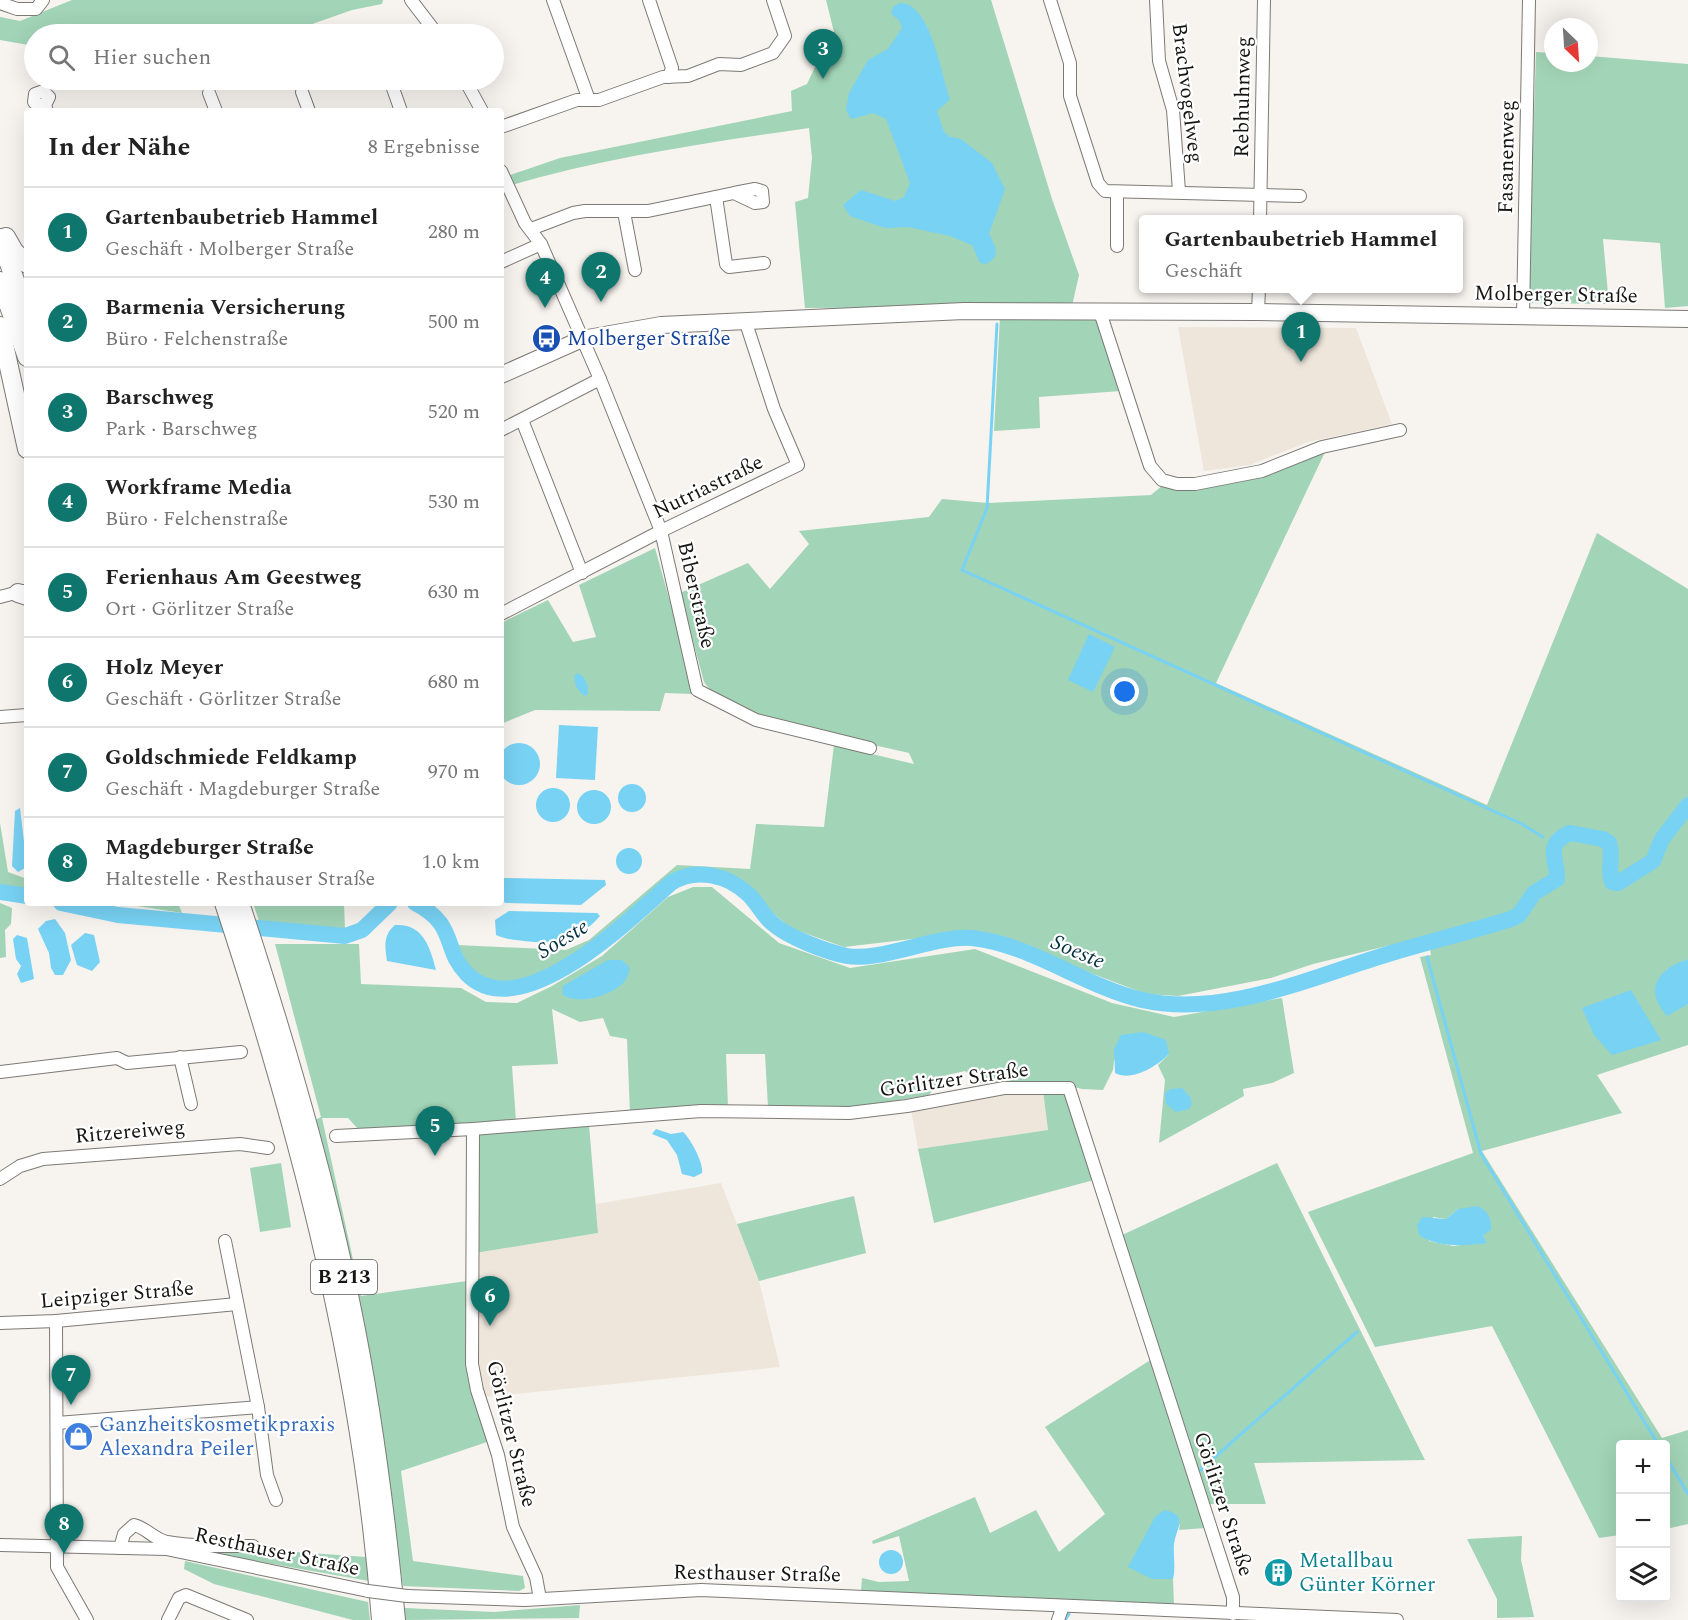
<!DOCTYPE html>
<html lang="de">
<head>
<meta charset="utf-8">
<style>
	:root { --surface:#fff; --page:#f6f6f6; --text:#222; --muted:#767676; --line:#e0e0e0; --accent:#0f766e }
	body { margin:0; font-family:Spectral,serif; background:var(--page); color:var(--text) }
	.controls { position:absolute; right:18px; bottom:18px; display:grid; overflow:hidden; border-radius:6px; box-shadow:0 6px 24px #0002 }
	.controls button { width:54px; height:54px; display:grid; place-items:center; padding:0; border:0; border-bottom:2px solid var(--line); background:var(--surface); color:var(--text); font:30px sans-serif }
	.compass { position:absolute; left:1544px; top:18px; width:54px; height:54px; border-radius:50%; background:var(--surface); box-shadow:0 6px 24px #0002; rotate:155deg }
	.you { position:absolute; left:1125px; top:692px; width:21px; height:21px; margin:-15px; border:4px solid #fff; border-radius:50%; background:#1a73e8; box-shadow:0 0 0 9px #1a73e833 }
	.badge { display:grid; place-items:center; width:39px; height:39px; border-radius:50%; background:var(--accent); color:#fff; font-size:20px; font-weight:700 }
	.pin { position:absolute; translate:-50% -50px; filter:drop-shadow(0 2px 3px #0008) }
	.pin::after { content:''; position:absolute; top:32px; width:21px; height:18px; background:inherit; clip-path:polygon(0 0,100% 0,50% 100%) }
	.popup { position:absolute; left:1139px; top:215px; width:324px; height:78px; box-sizing:border-box; display:grid; place-content:center; border-radius:6px; background:var(--surface); filter:drop-shadow(0 2px 4px #0005); font-size:20px; white-space:nowrap; color:var(--muted) }
	.popup b { font-size:22px; color:var(--text) }
	.popup::after { content:''; position:absolute; left:50%; top:100%; margin-left:-12px; border:12px solid transparent; border-top-color:var(--surface) }
	.list { margin:0; padding:0; list-style:none }
	h2 { display:flex; justify-content:space-between; align-items:center; height:78px; margin:0; padding:0 24px; font-size:26px }
	h2 small { font-size:20px; font-weight:400; color:var(--muted) }
	.list li { display:grid; grid-template-columns:39px 1fr auto; gap:18px; align-items:center; box-sizing:border-box; height:90px; padding:0 24px; border-top:2px solid var(--line) }
	.list b { display:block; font-size:22px; white-space:nowrap }
	.list p { margin:0; font-size:20px; white-space:nowrap; color:var(--muted) }
	.list em { font-size:20px; font-style:normal; color:var(--muted) }
	.icon { flex:none; width:33px; height:33px; fill:none; stroke:currentColor; stroke-width:2; stroke-linecap:round; stroke-linejoin:round }
	.map { position:relative; flex:none; width:1688px; height:1620px; overflow:hidden }
	.search { position:absolute; background:var(--surface); box-shadow:0 6px 24px #0002; left:24px; top:24px; width:480px; height:66px; display:flex; align-items:center; gap:15px; box-sizing:border-box; padding:0 21px; border-radius:33px; color:var(--muted); font-size:22px }
	.panel { position:absolute; background:var(--surface); box-shadow:0 6px 24px #0002; left:24px; top:108px; width:480px; height:798px; border-radius:6px }
	.map>svg:first-child { display:block }
	.built { fill:#eee6db }
	.green { fill:#a2d4b7; fill-rule:evenodd }
	.water { fill:#78d2f4 }
	.lines { fill:none; stroke-linecap:round; stroke-linejoin:round }
	.stream { stroke:#78d2f4; stroke-width:3 }
	.river { stroke:#78d2f4; stroke-width:16 }
	.minor-casing { stroke:#7d7a76; stroke-width:14 }
	.major-casing { stroke:#7d7a76; stroke-width:18 }
	.highway-casing { stroke:#7d7a76; stroke-width:20 }
	.minor { stroke:#fff; stroke-width:12 }
	.major { stroke:#fff; stroke-width:16 }
	.highway { stroke:#fff; stroke-width:18 }
	.minor-bridge-casing { stroke:#7d7a76; stroke-width:14; stroke-linecap:butt }
	.minor-bridge { stroke:#fff; stroke-width:12 }
	.labels { text-anchor:middle; dominant-baseline:central; stroke-width:4.5; stroke-linejoin:round; paint-order:stroke }
	.shield { fill:#fff; stroke:#5c5b5a; stroke-width:1.5 }
	.shield-label { font-size:20px; font-weight:bold; fill:#161513 }
	.street-label { font-size:21px; fill:#161513; stroke:#fff }
	.transit-label { font-size:21px; fill:#164399; stroke:#fff; text-anchor:start }
	.shop-label { font-size:21px; fill:#366cbe; stroke:#fff; text-anchor:start }
	.culture-label { font-size:21px; fill:#0d838f; stroke:#fff; text-anchor:start }
	.water-label { font-size:22px; font-style:italic; fill:#05313f; stroke:#fff }
</style>
</head>
<body>
<div class="map">
<svg width="1688" height="1620" viewBox="0 0 1688 1620">
	<rect width="100%" height="100%" fill="#f7f3ef"/>
	<!-- built -->
	<g class="built">
		<polygon points="1178,327 1356,328 1392,424 1308,442 1250,465 1204,471"/>
		<polygon points="1043,1091 1048,1130 918,1149 911,1109 1005,1092"/>
		<polygon points="721,1183 759,1281 780,1367 485,1397 476,1366 475,1253 598,1233 596,1204"/>
	</g>
	<!-- green -->
	<g class="green">
		<polygon points="72,0 383,0 382,4 352,10 301,28 257,34 34,34 34,46 0,40 0,17 20,21"/>
		<path d="M826,0H991L1052,199L1079,275L1072,306L805,308L795,202L808,198L812,158L809,128C705,143 602,158 501,188V178L560,158L792,111L791,91L807,84L815,67L812,41L834,32Z"/>
		<polygon points="1536,52 1553,53 1553,63 1589,63 1589,56 1688,64 1688,306 1665,308 1660,243 1603,239 1609,304 1528,303"/>
		<polygon points="1000,317 1095,318 1121,391 1039,397 1040,428 994,431"/>
		<path d="M1325,452L1216,683L1487,805L1597,533L1688,589V959L1666,970L1681,1006L1688,1004V1045L1597,1075L1622,1113L1482,1151L1662,1438L1688,1430V1524L1666,1529V1444H1620V1535L1599,1538L1492,1326L1375,1347L1308,1212L1473,1153L1420,957L1431,955L1428,936L1313,964L1271,978L1178,996L1146,994L980,931L844,947L790,928L738,882L712,870L677,875L591,947L561,966L513,985L492,982L470,968L457,945L566,950L589,940L677,865L750,869L756,824L824,827L834,745L914,764L909,753C862,741 730,721 704,682L680,593L748,563L770,589L809,544L799,531L929,517L942,499L988,503L1151,495L1163,485C1223,494 1269,474 1325,452ZM1458,1209L1483,1235L1486,1242L1453,1246L1429,1241L1433,1217L1446,1219Z"/>
		<polygon points="655,548 694,689 693,694 665,693 660,711 535,710 501,724 501,623 548,600 573,642 596,637 579,585"/>
		<polygon points="0,823 8,872 27,879 27,891 0,890"/>
		<polygon points="693,887 712,887 779,943 850,968 975,949 1112,1003 1174,1017 1282,998 1294,1073 1272,1083 1243,1089 1244,1096 1159,1143 1165,1080 1158,1065 1169,1054 1114,1060 1113,1070 1103,1090 1082,1089 1059,1083 979,1083 965,1071 943,1076 929,1095 852,1108 768,1107 765,1054 726,1054 728,1107 630,1114 627,1039 610,1036 603,1018 580,1022 552,1009 558,1064 512,1066 516,1121 360,1131 348,1118 322,1118 361,1296 467,1281 468,1365 490,1441 401,1471 413,1561 523,1576 525,1588 519,1591 403,1586 388,1491 313,1121 321,1117 275,944 359,944 361,984 461,988 486,1002 517,1003 552,986 602,956 668,897"/>
		<polygon points="0,903 12,908 11,924 5,930 6,957 0,958"/>
		<polygon points="118,903 178,903 182,913"/>
		<polygon points="253,903 344,903 345,930 260,924"/>
		<polygon points="1064,1090 1094,1180 934,1223 918,1149 1048,1130 1043,1091"/>
		<polygon points="589,1125 598,1233 475,1253 477,1134"/>
		<polygon points="281,1163 291,1227 260,1232 250,1168"/>
		<polygon points="1277,1163 1425,1460 1254,1463 1266,1504 1206,1504 1120,1236"/>
		<polygon points="854,1196 866,1253 759,1281 737,1224"/>
		<polygon points="1152,1359 1205,1528 1179,1530 1180,1523 1152,1579 1173,1579 1174,1605 861,1592 862,1578 879,1582 909,1581 899,1536 873,1544 872,1541 975,1497 990,1533 1036,1510 1059,1552 1105,1514 1045,1427"/>
		<polygon points="1522,1536 1521,1560 1534,1617 1497,1618 1497,1599 1467,1539"/>
		<polygon points="239,1548 366,1557 369,1581 188,1549"/>
		<polygon points="185,1561 368,1602 370,1620 353,1620 214,1584 184,1569"/>
		<polygon points="580,1605 579,1618 405,1620 405,1608 494,1612"/>
	</g>
	<!-- water -->
	<g class="water">
		<path d="M900,3C931,3 941,74 950,99L937,111L944,132L950,137L961,139L992,163L1005,189L989,234C996,247 1001,256 986,264L980,263L972,245L950,236L908,227L885,228L850,216L843,205L861,190L895,201L904,197L910,183L886,119L873,113L851,119L846,110L849,93L868,60L888,49L902,28L899,20L891,14L893,7Z"/>
		<polygon points="1089,634 1115,647 1093,692 1068,680"/>
		<path d="M578,673C586,678 588,684 588,694L584,696L576,687L574,676Z"/>
		<polygon points="559,725 598,727 595,780 556,778"/>
		<circle cx="519" cy="764" r="21"/>
		<circle cx="632" cy="798" r="14"/>
		<circle cx="553" cy="805" r="17"/>
		<circle cx="594" cy="807" r="17"/>
		<polygon points="20,808 27,867 18,872 12,866 15,811"/>
		<circle cx="629" cy="861" r="13"/>
		<polygon points="504,878 605,880 606,885 581,905 506,903 501,901 501,879"/>
		<path d="M509,911L597,913L600,916C578,941 556,945 524,941C514,940 505,939 496,935L495,920Z"/>
		<polygon points="55,919 65,933 71,960 63,975 55,975 51,968 49,953 38,929 46,921"/>
		<path d="M395,925C423,923 430,947 436,970L387,961C385,946 383,935 395,925Z"/>
		<polygon points="85,933 94,935 100,962 92,971 77,965 71,945"/>
		<polygon points="17,935 27,938 34,979 21,983 17,974 21,966 16,959 13,939"/>
		<path d="M1688,959V1004L1667,1016C1643,989 1658,969 1688,959Z"/>
		<path d="M608,960H622L630,968C628,974 627,981 621,985C608,996 577,1006 562,994L563,986Z"/>
		<polygon points="1631,990 1661,1040 1612,1055 1594,1035 1582,1008"/>
		<path d="M1143,1032L1166,1040L1169,1054C1157,1066 1132,1082 1115,1073L1114,1049L1121,1035Z"/>
		<polygon points="1182,1088 1190,1097 1192,1104 1189,1109 1176,1112 1166,1104 1165,1093 1171,1089"/>
		<path d="M656,1129L671,1134L683,1132C690,1138 704,1163 702,1173L694,1177L682,1174L677,1155L667,1140L652,1134Z"/>
		<path d="M1478,1206C1488,1212 1492,1218 1491,1230L1483,1235L1487,1243C1463,1246 1439,1248 1419,1235L1417,1225L1422,1217L1446,1219L1458,1209Z"/>
		<path d="M1164,1510C1190,1515 1176,1528 1174,1544C1173,1556 1176,1567 1173,1579H1152L1128,1567L1155,1517Z"/>
		<circle cx="891" cy="1562" r="12"/>
	</g>
	<g class="lines">
		<!-- stream -->
		<g class="stream">
			<polyline points="997,324 987,508 962,570 1522,824 1543,837"/>
			<polyline points="1427,957 1481,1154 1658,1444"/>
			<polyline points="1666,1457 1688,1494"/>
			<polyline points="1198,1472 1357,1332"/>
			<polyline points="1065,1620 1069,1614"/>
		</g>
		<!-- river -->
		<g class="river">
			<polyline points="0,892 27,896"/>
			<polyline points="61,903 118,915 345,936 362,930 390,903"/>
			<path d="M415,903C458,925 442,949 467,974C521,1028 631,918 671,883C696,867 728,875 749,895C758,904 763,915 772,923C787,937 827,952 847,956C880,962 936,935 972,938C1030,944 1084,986 1142,1000C1223,1018 1309,978 1385,955C1427,942 1469,932 1511,919L1519,915L1534,893L1557,879C1558,860 1543,844 1570,833L1603,839L1609,843C1614,856 1607,869 1612,882L1618,883L1653,861L1662,839L1688,805"/>
		</g>
		<defs>
			<g id="minor">
				<polyline points="411,0 437,34"/>
				<polyline points="553,0 589,100"/>
				<polyline points="649,0 672,68 669,77"/>
				<polyline points="1050,0 1070,63 1070,96 1098,183 1105,191 1300,196"/>
				<polyline points="1156,0 1159,61 1173,110 1179,191"/>
				<polyline points="0,3 17,9 36,9 43,0"/>
				<polyline points="390,80 401,111"/>
				<polyline points="465,80 482,111"/>
				<polyline points="302,92 309,111"/>
				<polyline points="209,93 216,111"/>
				<polyline points="45,105 37,105 34,102 35,94 43,91 49,97 45,105 47,111"/>
				<polyline points="501,127 577,100 599,100 663,77 688,76 719,64 741,65 773,53 785,36 773,0"/>
				<polyline points="501,171 525,223 541,244 600,379 661,531 697,690 756,720 870,748"/>
				<polyline points="1117,192 1117,246"/>
				<polyline points="716,197 726,264 729,267 764,263"/>
				<polyline points="624,212 635,270"/>
				<polyline points="1260,220 1264,0"/>
				<polyline points="531,229 573,213 585,211 648,211 734,193 755,203 763,202 762,191 755,189 734,193"/>
				<polyline points="501,262 541,244"/>
				<polyline points="1100,312 1150,466 1162,480 1177,484 1195,484 1262,471 1322,447 1400,430"/>
				<polyline points="1258,312 1259,288"/>
				<polyline points="1523,316 1529,0"/>
				<polyline points="522,420 582,573"/>
				<polyline points="501,430 600,379"/>
				<polyline points="0,597 23,591"/>
				<polyline points="501,614 661,531 798,465 774,409 746,323"/>
				<polyline points="0,717 27,715"/>
				<polyline points="180,1057 191,1104"/>
				<polyline points="0,1072 117,1058 127,1063 241,1052"/>
				<polyline points="473,1129 472,1364 477,1390 498,1455 513,1527 536,1577 540,1599"/>
				<polyline points="336,1136 473,1129 701,1111 849,1113 907,1106 1004,1088 1069,1088 1233,1597 1233,1614"/>
				<polyline points="0,1179 20,1166 43,1159 240,1144 268,1148"/>
				<polyline points="225,1241 258,1407 267,1475 276,1500"/>
				<polyline points="56,1321 57,1567 87,1620"/>
				<polyline points="0,1323 56,1321 237,1304"/>
				<polyline points="57,1423 258,1407"/>
				<polyline points="0,1545 166,1549 368,1591"/>
				<path d="M120,1548L124,1534L134,1525C147,1528 153,1539 167,1542C195,1547 224,1546 253,1546"/>
				<polyline points="407,1596 525,1600 701,1590 1397,1620"/>
				<polyline points="168,1620 179,1598 186,1595 247,1620"/>
				<polyline points="1058,1620 1063,1606"/>
			</g>
			<polyline id="major" points="501,375 582,339 661,325 964,311 1258,312 1688,319"/>
			<g id="highway">
				<polyline points="6,237 14,251 27,264"/>
				<polyline points="0,238 27,314"/>
				<polyline points="0,281 27,357"/>
				<polyline points="0,326 27,449"/>
				<polyline points="18,593 27,596"/>
				<path d="M224,903C301,1136 363,1375 381,1620"/>
				<path d="M240,903C284,1036 325,1173 352,1310C373,1412 386,1516 396,1620"/>
			</g>
		</defs>
		<!-- minor casing -->
		<use href="#minor" class="minor-casing"/>
		<!-- major casing -->
		<use href="#major" class="major-casing"/>
		<!-- highway casing -->
		<use href="#highway" class="highway-casing"/>
		<!-- minor -->
		<use href="#minor" class="minor"/>
		<!-- major -->
		<use href="#major" class="major"/>
		<!-- highway -->
		<use href="#highway" class="highway"/>
		<defs>
			<polyline id="minor-bridge" points="368,1591 407,1596"/>
		</defs>
		<!-- minor-bridge casing -->
		<use href="#minor-bridge" class="minor-bridge-casing"/>
		<!-- minor-bridge -->
		<use href="#minor-bridge" class="minor-bridge"/>
	</g>
	<!-- icons -->
	<defs>
		<symbol id="bus-disc" viewBox="-11 -11 22 22"><circle r="9.5" fill="#1a4fb4" stroke="#fff"/><path d="M-5-6H5V4H4V6H2V4H-2V6H-4V4H-5ZM-3.5-4V0h7V-4ZM-3.5 1.2v1.5H-2V1.2ZM2 1.2v1.5H3.5V1.2Z" fill="#fff"/></symbol>
		<symbol id="shop-disc" viewBox="-11 -11 22 22"><circle r="9.5" fill="#3f7fe0" stroke="#fff"/><path d="M-5-2.5h2.3a2.7 3.5 0 0 1 5.4 0H5L5.5 6h-11ZM-1.5-2.5h3a1.5 2.3 0 0 0-3 0Z" fill="#fff"/></symbol>
		<symbol id="building-disc" viewBox="-11 -11 22 22"><circle r="9.5" fill="#0f9aa8" stroke="#fff"/><path d="M-4-6H4V6H1V3H-1V6H-4ZM-2.5-4.3h1.7v1.8h-1.7ZM.8-4.3h1.7v1.8H.8ZM-2.5-1h1.7V.8h-1.7ZM.8-1h1.7V.8H.8Z" fill="#fff"/></symbol>
	</defs>
	<g fill-rule="evenodd">
		<use href="#bus-disc" x="530" y="322" width="33" height="33"/>
		<use href="#shop-disc" x="62" y="1420" width="33" height="33"/>
		<use href="#building-disc" x="1262" y="1556" width="33" height="33"/>
	</g>
	<g class="labels">
		<!-- shield labels -->
		<rect class="shield" x="311" y="1260" width="66" height="34" rx="4.5"/>
		<g class="shield-label">
			<text x="344" y="1277">B 213</text>
		</g>
		<!-- street labels -->
		<g class="street-label">
			<text transform="translate(1187 93) rotate(83)">Brachvogelweg</text>
			<text transform="translate(1243 97) rotate(-89)">Rebhuhnweg</text>
			<text transform="translate(1507 157) rotate(-89)">Fasanenweg</text>
			<text transform="translate(1556 295) rotate(1)">Molberger Straße</text>
			<text transform="translate(708 487) rotate(-26)">Nutriastraße</text>
			<text transform="translate(696 595) rotate(77)">Biberstraße</text>
			<text transform="translate(954 1080) rotate(-8)">Görlitzer Straße</text>
			<text transform="translate(130 1132) rotate(-5)">Ritzereiweg</text>
			<text transform="translate(117 1295) rotate(-5)">Leipziger Straße</text>
			<text transform="translate(511 1434) rotate(76)">Görlitzer Straße</text>
			<text transform="translate(1223 1504) rotate(72)">Görlitzer Straße</text>
			<text transform="translate(277 1552) rotate(12)">Resthauser Straße</text>
			<text transform="translate(757 1574) rotate(1)">Resthauser Straße</text>
		</g>
		<!-- transit labels -->
		<g class="transit-label">
			<text x="567" y="339">Molberger Straße</text>
		</g>
		<!-- shop labels -->
		<g class="shop-label">
			<text x="99" y="1425">Ganzheitskosmetikpraxis<tspan x="99" dy="24">Alexandra Peiler</tspan></text>
		</g>
		<!-- culture labels -->
		<g class="culture-label">
			<text x="1299" y="1561">Metallbau<tspan x="1299" dy="24">Günter Körner</tspan></text>
		</g>
		<!-- water labels -->
		<g class="water-label">
			<text transform="translate(563 939) rotate(-31)">Soeste</text>
			<text transform="translate(1078 952) rotate(23)">Soeste</text>
		</g>
	</g>
</svg>
<div class="controls">
<button>+</button>
<button>−</button>
<button><svg class="icon" aria-label="layers" viewBox="0 0 24 24"><path d="M12 4l9 5-9 5-9-5zM3 14l9 5 9-5"/></svg></button>
</div>
<svg class="compass" viewBox="-18 -18 36 36"><path d="M0-13l5 13h-10z" fill="#e53935"/><path d="M0 13l5-13h-10z" fill="#767676"/></svg>
<div class="you"></div>
<div class="pin badge" style="left:1301px;top:362px">1</div>
<div class="popup"><b>Gartenbaubetrieb Hammel</b>Geschäft</div>
<div class="pin badge" style="left:601px;top:302px">2</div>
<div class="pin badge" style="left:823px;top:79px">3</div>
<div class="pin badge" style="left:545px;top:308px">4</div>
<div class="pin badge" style="left:435px;top:1156px">5</div>
<div class="pin badge" style="left:490px;top:1326px">6</div>
<div class="pin badge" style="left:71px;top:1405px">7</div>
<div class="pin badge" style="left:64px;top:1554px">8</div>
<div class="search"><svg class="icon" aria-label="search" viewBox="0 0 24 24"><circle cx="10" cy="10" r="6"/><path d="M15 15l6 6"/></svg>Hier suchen</div>
<section class="panel">
<h2>In der Nähe<small>8 Ergebnisse</small></h2>
<ul class="list">
<li><span class="badge">1</span><div><b>Gartenbaubetrieb Hammel</b><p>Geschäft · Molberger Straße</p></div><em>280 m</em></li>
<li><span class="badge">2</span><div><b>Barmenia Versicherung</b><p>Büro · Felchenstraße</p></div><em>500 m</em></li>
<li><span class="badge">3</span><div><b>Barschweg</b><p>Park · Barschweg</p></div><em>520 m</em></li>
<li><span class="badge">4</span><div><b>Workframe Media</b><p>Büro · Felchenstraße</p></div><em>530 m</em></li>
<li><span class="badge">5</span><div><b>Ferienhaus Am Geestweg</b><p>Ort · Görlitzer Straße</p></div><em>630 m</em></li>
<li><span class="badge">6</span><div><b>Holz Meyer</b><p>Geschäft · Görlitzer Straße</p></div><em>680 m</em></li>
<li><span class="badge">7</span><div><b>Goldschmiede Feldkamp</b><p>Geschäft · Magdeburger Straße</p></div><em>970 m</em></li>
<li><span class="badge">8</span><div><b>Magdeburger Straße</b><p>Haltestelle · Resthauser Straße</p></div><em>1.0 km</em></li>
</ul>
</section>
</div>
</body>
</html>
